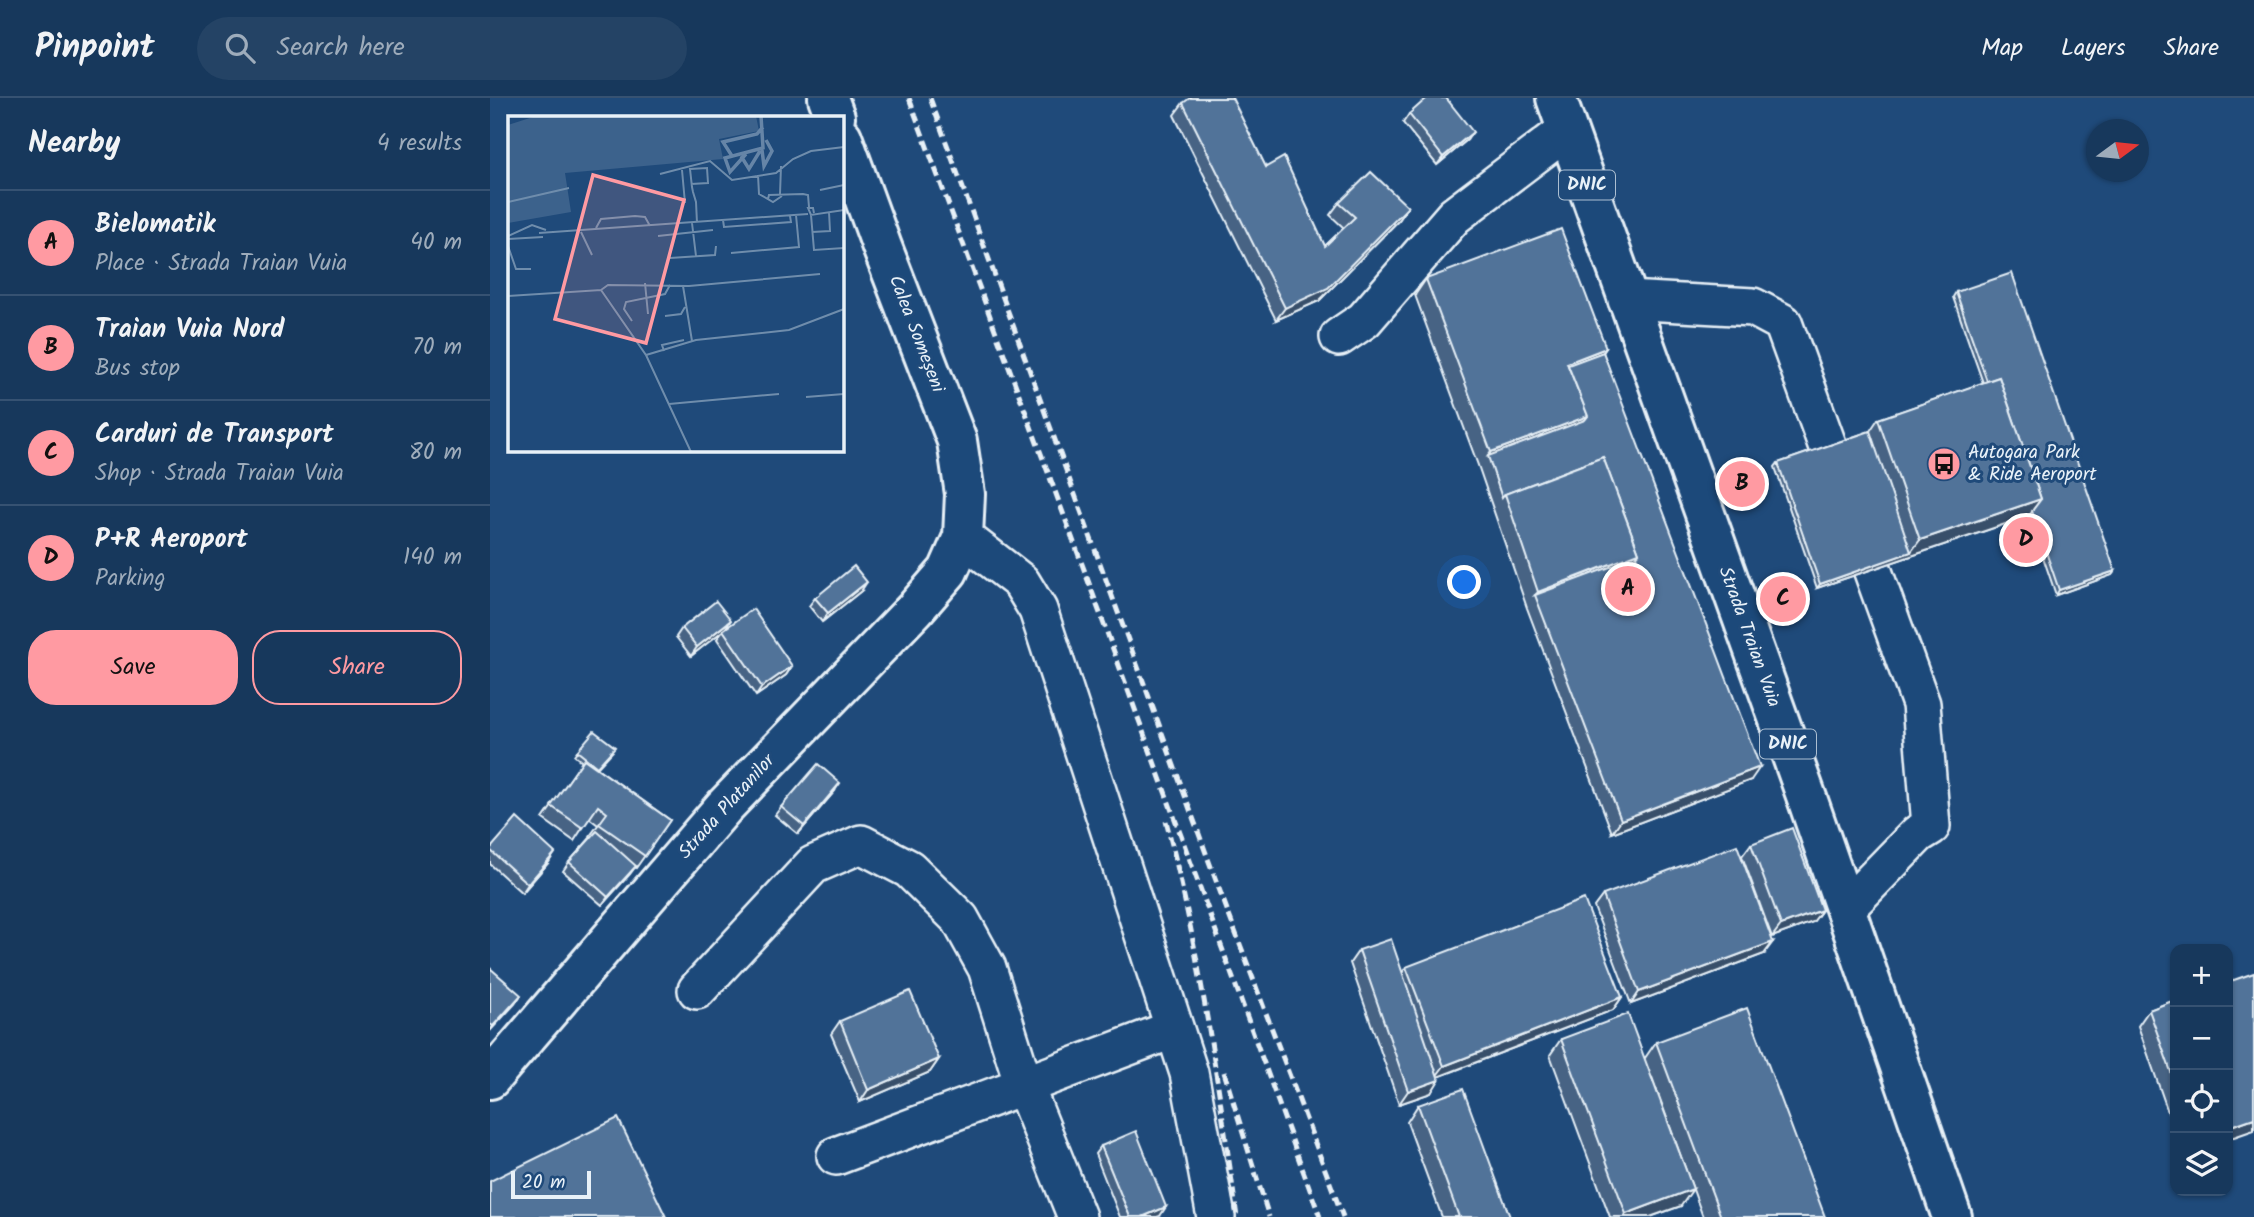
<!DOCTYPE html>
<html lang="en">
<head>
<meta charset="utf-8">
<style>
	:root { --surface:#17385c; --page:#244365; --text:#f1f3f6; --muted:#9eacbb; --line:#365272; --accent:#ff9aa2 }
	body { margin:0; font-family:Kalam,sans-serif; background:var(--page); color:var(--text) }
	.controls { position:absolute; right:21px; bottom:21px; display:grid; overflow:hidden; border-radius:14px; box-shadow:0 2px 5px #0004 }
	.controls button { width:63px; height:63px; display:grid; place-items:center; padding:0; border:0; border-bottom:2px solid var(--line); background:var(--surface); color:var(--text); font:35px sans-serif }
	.compass { position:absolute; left:1596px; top:21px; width:63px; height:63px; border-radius:50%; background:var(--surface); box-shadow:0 2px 5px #0004; rotate:75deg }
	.scale { position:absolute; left:21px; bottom:18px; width:80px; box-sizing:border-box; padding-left:7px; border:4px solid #e8f1f8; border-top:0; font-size:19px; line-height:24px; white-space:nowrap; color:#e8f1f8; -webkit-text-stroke:5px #1f4a7a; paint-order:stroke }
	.you { position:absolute; left:975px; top:485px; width:24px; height:24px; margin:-18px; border:5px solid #fff; border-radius:50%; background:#1a73e8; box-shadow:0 0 0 10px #1a73e833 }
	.badge { display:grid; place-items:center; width:46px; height:46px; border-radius:50%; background:var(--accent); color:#111; font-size:23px; font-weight:700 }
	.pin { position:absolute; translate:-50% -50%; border:4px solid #fff; box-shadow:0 2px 7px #0006 }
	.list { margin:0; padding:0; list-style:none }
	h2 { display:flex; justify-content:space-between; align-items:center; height:91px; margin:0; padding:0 28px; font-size:30px }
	h2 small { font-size:23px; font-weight:400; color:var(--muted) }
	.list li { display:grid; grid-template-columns:46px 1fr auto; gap:21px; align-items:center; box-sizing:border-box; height:105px; padding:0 28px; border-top:2px solid var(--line) }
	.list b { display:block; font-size:26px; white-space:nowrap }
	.list p { margin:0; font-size:23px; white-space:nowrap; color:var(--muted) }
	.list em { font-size:23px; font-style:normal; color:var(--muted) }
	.actions { display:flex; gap:14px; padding:21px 28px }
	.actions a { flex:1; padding:16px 0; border:2px solid var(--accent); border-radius:28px; text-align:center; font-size:24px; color:var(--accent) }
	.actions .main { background:var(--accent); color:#111 }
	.icon { flex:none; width:38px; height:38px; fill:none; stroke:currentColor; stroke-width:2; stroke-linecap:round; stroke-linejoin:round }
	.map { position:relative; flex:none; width:1764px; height:1119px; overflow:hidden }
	header { display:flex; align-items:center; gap:42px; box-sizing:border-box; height:98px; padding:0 35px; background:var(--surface); border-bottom:2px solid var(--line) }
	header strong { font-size:33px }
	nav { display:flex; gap:38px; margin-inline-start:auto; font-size:24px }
	.search { width:490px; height:63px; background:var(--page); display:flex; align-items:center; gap:18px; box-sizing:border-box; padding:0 24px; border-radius:38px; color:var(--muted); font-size:26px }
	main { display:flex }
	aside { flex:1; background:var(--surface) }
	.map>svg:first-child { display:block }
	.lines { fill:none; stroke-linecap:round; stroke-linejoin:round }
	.minor-casing { stroke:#e8f1f8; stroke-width:42 }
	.major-casing { stroke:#e8f1f8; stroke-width:44 }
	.minor { stroke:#1f4a7a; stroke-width:37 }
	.major { stroke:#1f4a7a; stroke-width:38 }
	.rail { stroke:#e8f1f8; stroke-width:5; stroke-dasharray:10 5; stroke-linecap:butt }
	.wall { fill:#466384; stroke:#e8f1f8; stroke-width:2 }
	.shaded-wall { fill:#39506b; stroke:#e8f1f8; stroke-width:2 }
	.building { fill:#517399; stroke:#e8f1f8; stroke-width:2 }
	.labels { text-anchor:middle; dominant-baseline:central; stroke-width:6; stroke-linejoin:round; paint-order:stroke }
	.shield { fill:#1f4a7a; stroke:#acbfd2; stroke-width:2 }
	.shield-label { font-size:18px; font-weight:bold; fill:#e8f1f8 }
	.street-label { font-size:19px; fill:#e8f1f8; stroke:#1f4a7a }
	.poi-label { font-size:19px; fill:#e8f1f8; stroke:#1f4a7a; text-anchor:start }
	.inset-river { fill:none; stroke:#6685a7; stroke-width:3.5 }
	.inset-road { fill:none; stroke:#6f8dac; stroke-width:2 }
	.view { fill:#ff9aa2; fill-opacity:0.15; stroke:#ff9aa2; stroke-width:3.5 }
	.inset-edge { fill:none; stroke:#e8f1f8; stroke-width:3.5 }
</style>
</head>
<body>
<header>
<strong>Pinpoint</strong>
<div class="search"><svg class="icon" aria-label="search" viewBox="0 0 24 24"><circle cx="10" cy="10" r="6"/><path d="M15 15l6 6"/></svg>Search here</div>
<nav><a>Map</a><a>Layers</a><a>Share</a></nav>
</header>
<main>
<aside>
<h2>Nearby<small>4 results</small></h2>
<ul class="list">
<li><span class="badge">A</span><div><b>Bielomatik</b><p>Place · Strada Traian Vuia</p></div><em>40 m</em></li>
<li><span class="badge">B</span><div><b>Traian Vuia Nord</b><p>Bus stop</p></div><em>70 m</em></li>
<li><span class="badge">C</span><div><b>Carduri de Transport</b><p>Shop · Strada Traian Vuia</p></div><em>80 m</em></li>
<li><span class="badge">D</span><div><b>P+R Aeroport</b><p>Parking</p></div><em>140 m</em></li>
</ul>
<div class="actions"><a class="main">Save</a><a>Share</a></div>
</aside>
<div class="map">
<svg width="1764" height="1119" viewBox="0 0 1764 1119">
	<rect width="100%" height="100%" fill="#1f4a7a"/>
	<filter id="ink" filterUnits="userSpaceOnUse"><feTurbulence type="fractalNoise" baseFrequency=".0143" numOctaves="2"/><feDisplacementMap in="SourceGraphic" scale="14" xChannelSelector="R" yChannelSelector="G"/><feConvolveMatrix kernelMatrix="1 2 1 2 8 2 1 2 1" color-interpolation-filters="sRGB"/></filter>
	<g filter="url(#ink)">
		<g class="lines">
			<defs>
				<g id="minor">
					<polyline points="1137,202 1263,209 1293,225 1431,606 1441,728 1428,736 1355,811"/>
					<polyline points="849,239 874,222 964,118 1076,33"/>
					<polyline points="473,439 531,484 548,512 699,975 726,1119"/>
					<polyline points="207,892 323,767 371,746 419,771 470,821 497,870 534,987 587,1119"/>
					<polyline points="346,1058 684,931"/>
				</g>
				<g id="major">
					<polyline points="338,0 345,19"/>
					<polyline points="1066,0 1318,703 1462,1119"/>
					<polyline points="0,981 234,709 425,511 458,473 473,439 475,396 467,343 392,149 352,39"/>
				</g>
			</defs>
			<!-- minor casing -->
			<use href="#minor" class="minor-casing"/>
			<!-- major casing -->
			<use href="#major" class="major-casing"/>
			<!-- minor -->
			<use href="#minor" class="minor"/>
			<!-- major -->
			<use href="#major" class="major"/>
			<!-- rail -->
			<g class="rail">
				<polyline points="419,0 592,466 830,1119"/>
				<polyline points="440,0 728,788 853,1119"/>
				<path d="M676,723C710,854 728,986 747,1119"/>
				<polyline points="734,974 779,1119"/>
			</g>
		</g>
		<!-- wall -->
		<g class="wall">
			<polygon points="693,5 776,69 835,148 854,130 840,117 849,105 918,109 909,122 829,203 786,222 684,17"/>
			<polygon points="919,16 977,42 947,67 913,25"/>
			<polygon points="936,181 1116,250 1113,254 1261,682 1122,735 1037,510 989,370 925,197"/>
			<polygon points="1466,194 1625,473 1622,477 1566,497 1539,418 1327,490 1285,369 1288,365 1380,333 1388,321 1493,285 1463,199"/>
			<polygon points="371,493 332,524 319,508 325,500"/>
			<polygon points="192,530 235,530 302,568 296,577 266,598 227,541 232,533 201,558 186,539"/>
			<polygon points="87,653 122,654 107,670 180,722 146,770 144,769 112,807 73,773 79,764 101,739 100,738 108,727 99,720 84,743 53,721 92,664 84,657"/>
			<polygon points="344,694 308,736 285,717 291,709"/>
			<polygon points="1261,746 1332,812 1323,824 1282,839 1252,758"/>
			<polygon points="0,751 59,764 32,795 0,766"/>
			<polygon points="1113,797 1274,856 1141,906 1104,809"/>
			<polygon points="869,852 912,875 916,869 1132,899 1123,912 948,979 941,995 909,1006 860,865"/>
			<polygon points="1685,902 1685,1034 1648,928 1659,912"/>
			<polygon points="350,923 449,961 440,974 370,1004 341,936"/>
			<polygon points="1071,941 1155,960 1166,944 1335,1119 1213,1119 1162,979 1191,1108 1160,1119 1120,1119 1060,957"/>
			<polygon points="928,1007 1020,1119 952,1119 917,1024"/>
			<polygon points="611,1048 670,1118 667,1119 630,1119 605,1056"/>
		</g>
		<!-- shaded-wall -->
		<g class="shaded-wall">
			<polygon points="983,34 977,42 947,67 953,59"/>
			<polygon points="918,109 909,122 829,203 786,222 795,210"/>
			<polygon points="1116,250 1105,267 1078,277 1077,265"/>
			<polygon points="1098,318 1086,335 998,358 1001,354"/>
			<polygon points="1551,401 1539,418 1327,490 1330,486 1421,454 1430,442"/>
			<polygon points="1149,455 1138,472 1045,497 1048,494"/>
			<polygon points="1625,473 1622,477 1566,497 1569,492"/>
			<polygon points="377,484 371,493 332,524 338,515"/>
			<polygon points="241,522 235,531 201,558 207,549"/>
			<polygon points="302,568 296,577 266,598 272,589"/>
			<polygon points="1270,669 1261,682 1122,735 1131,722"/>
			<polygon points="350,685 344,694 308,736 314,728"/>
			<polygon points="65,755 59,764 32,795 38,786"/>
			<polygon points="146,768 140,776 112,807 118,799"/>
			<polygon points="1332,812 1323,824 1282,839 1291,827"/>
			<polygon points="1283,844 1274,856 1141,906 1149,894"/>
			<polygon points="31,897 25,906 0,933 3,928"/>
			<polygon points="1132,899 1123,912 945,980 954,968"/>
			<polygon points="449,961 440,974 370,1004 378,992"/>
			<polygon points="949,982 941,995 909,1006 918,993"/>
			<polygon points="1764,1020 1764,1032 1738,1041 1738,1029"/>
			<polygon points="1203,1091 1191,1108 1160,1119 1134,1119 1136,1116"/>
			<polygon points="676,1109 670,1118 667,1119 652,1119"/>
		</g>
		<!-- building -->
		<g class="building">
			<polygon points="700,0 742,0 776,69 794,59 835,148 865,119 849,105 881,74 918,109 838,190 795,210 693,5"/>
			<polygon points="937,0 956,0 983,34 953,59 919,16"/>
			<polygon points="1071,131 1116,250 1077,265 1098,318 1001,354 936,181"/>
			<polygon points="1522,175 1625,473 1569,492 1542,413 1551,401 1509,279 1497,283 1466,194"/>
			<polygon points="1113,254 1270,669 1131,722 1045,497 1147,459 1149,455 1113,359 1015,396 1012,400 998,358 1095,322 1098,318 1078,267"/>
			<polygon points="1509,279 1551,401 1430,442 1388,321"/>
			<polygon points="1380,333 1421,454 1330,486 1288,365"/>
			<polygon points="1113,359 1149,455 1048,494 1015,396"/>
			<polygon points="364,468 377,484 338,515 325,500"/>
			<polygon points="226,503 241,522 207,549 192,530"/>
			<polygon points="263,511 302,568 272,589 233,532"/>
			<polygon points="104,633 125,649 107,669 87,653"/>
			<polygon points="94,661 180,722 155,758 109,726 117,715 108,708 93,730 61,708"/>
			<polygon points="328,666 350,685 314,728 291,709"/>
			<polygon points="27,720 65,755 38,786 0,752 0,751"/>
			<polygon points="1302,730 1332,812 1291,827 1261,746"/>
			<polygon points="107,733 146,768 118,799 79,764"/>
			<polygon points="1247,747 1283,844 1149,894 1113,797"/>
			<polygon points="1094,801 1132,899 954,968 916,869"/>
			<polygon points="901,841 949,982 918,993 869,852"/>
			<polygon points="0,870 31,897 3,928 0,926"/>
			<polygon points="1764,875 1764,1020 1738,1029 1738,884"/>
			<polygon points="420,893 449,961 378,992 350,923"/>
			<polygon points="1685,902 1685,985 1659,912"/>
			<polygon points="1257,910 1335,1119 1231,1119 1166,944"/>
			<polygon points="1138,916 1203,1091 1136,1116 1071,941"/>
			<polygon points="973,991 1020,1119 969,1119 928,1007"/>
			<polygon points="128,1020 176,1119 0,1119 0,1083"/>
			<polygon points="646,1033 676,1109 652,1119 640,1119 611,1048"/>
		</g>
	</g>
	<!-- icons -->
	<defs>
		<symbol id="bus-disc" viewBox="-11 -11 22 22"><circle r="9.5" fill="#ff9aa2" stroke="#1f4a7a"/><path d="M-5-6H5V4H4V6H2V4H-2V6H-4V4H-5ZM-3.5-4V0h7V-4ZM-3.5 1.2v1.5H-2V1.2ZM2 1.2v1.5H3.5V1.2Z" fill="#111"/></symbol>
	</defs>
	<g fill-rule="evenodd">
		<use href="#bus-disc" x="1435" y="347" width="38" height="38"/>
	</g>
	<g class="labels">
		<!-- shield labels -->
		<g class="shield">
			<rect x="1069" y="72.5" width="56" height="29" rx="5"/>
			<rect x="1270" y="631.5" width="56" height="29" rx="5"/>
		</g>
		<g class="shield-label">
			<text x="1097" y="87">DN1C</text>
			<text x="1298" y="646">DN1C</text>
		</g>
		<!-- street labels -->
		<g class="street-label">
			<text transform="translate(426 236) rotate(69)">Calea Someșeni</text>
			<text transform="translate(1259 539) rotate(70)">Strada Traian Vuia</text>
			<text transform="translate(237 709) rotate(-48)">Strada Platanilor</text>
		</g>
		<!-- poi labels -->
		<g class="poi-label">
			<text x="1478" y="355">Autogara Park<tspan x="1478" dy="22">&amp; Ride Aeroport</tspan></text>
		</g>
	</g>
	<!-- overview -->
	<g transform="translate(18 18)">
		<rect width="336" height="336" fill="#1f4a7a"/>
		<path d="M28,0H248L251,15L211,23L215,43L57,57L63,96L0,107V9Z" fill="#3c628c"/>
		<path class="inset-river" d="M254,34L256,50L264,35L258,24M238,38L222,56L217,42L255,32L253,0M224,40L215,26L249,18L255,11M233,40L241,53L252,35"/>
		<path class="inset-road" d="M174,54L177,87M152,58L202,45L224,64L268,57L285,43L303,35L336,31M250,59L251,78L265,86L274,80M183,68L200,67L199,52L182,53L184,71L185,76L188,86L189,107M312,74L336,69M272,78L273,50M260,83L261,79L295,78L300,79L301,91M0,86L61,72M306,97L305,92H300L303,99L336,94M303,99L306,134L336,132M215,104L216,111L283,106L282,100M184,107L188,140M88,112L93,103L127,100L137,101L142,110M73,116L84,139M304,116L322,115L321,96M31,117L300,98M0,120L24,109L38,114M150,120L205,114M0,123L35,121M0,130L8,153H23M223,137L291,131L288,99M162,142L207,139L208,130M137,167L140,198M175,170L184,225M93,174L100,169L181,170L312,158M0,180L93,174L138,239L188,224L281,214L336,193M157,200L173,198L177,191M124,205L116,193L118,186L157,178L162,169M156,235L154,229L176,224M138,239L183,336M298,281L336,278M161,288L271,278"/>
		<path class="view" d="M85,59L176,84L138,227L47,203Z"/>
		<rect width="336" height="336" class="inset-edge"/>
	</g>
</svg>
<div class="controls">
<button>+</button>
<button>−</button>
<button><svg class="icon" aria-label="locate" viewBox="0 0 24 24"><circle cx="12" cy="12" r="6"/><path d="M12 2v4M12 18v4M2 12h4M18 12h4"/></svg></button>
<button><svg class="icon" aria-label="layers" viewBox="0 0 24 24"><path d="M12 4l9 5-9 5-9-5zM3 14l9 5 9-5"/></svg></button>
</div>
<svg class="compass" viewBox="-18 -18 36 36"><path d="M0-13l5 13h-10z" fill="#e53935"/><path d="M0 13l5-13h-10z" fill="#9eacbb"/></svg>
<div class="scale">20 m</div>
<div class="you"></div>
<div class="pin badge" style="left:1138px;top:491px">A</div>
<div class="pin badge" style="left:1252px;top:386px">B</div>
<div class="pin badge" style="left:1293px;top:501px">C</div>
<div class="pin badge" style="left:1536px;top:442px">D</div>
</div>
</main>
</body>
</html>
